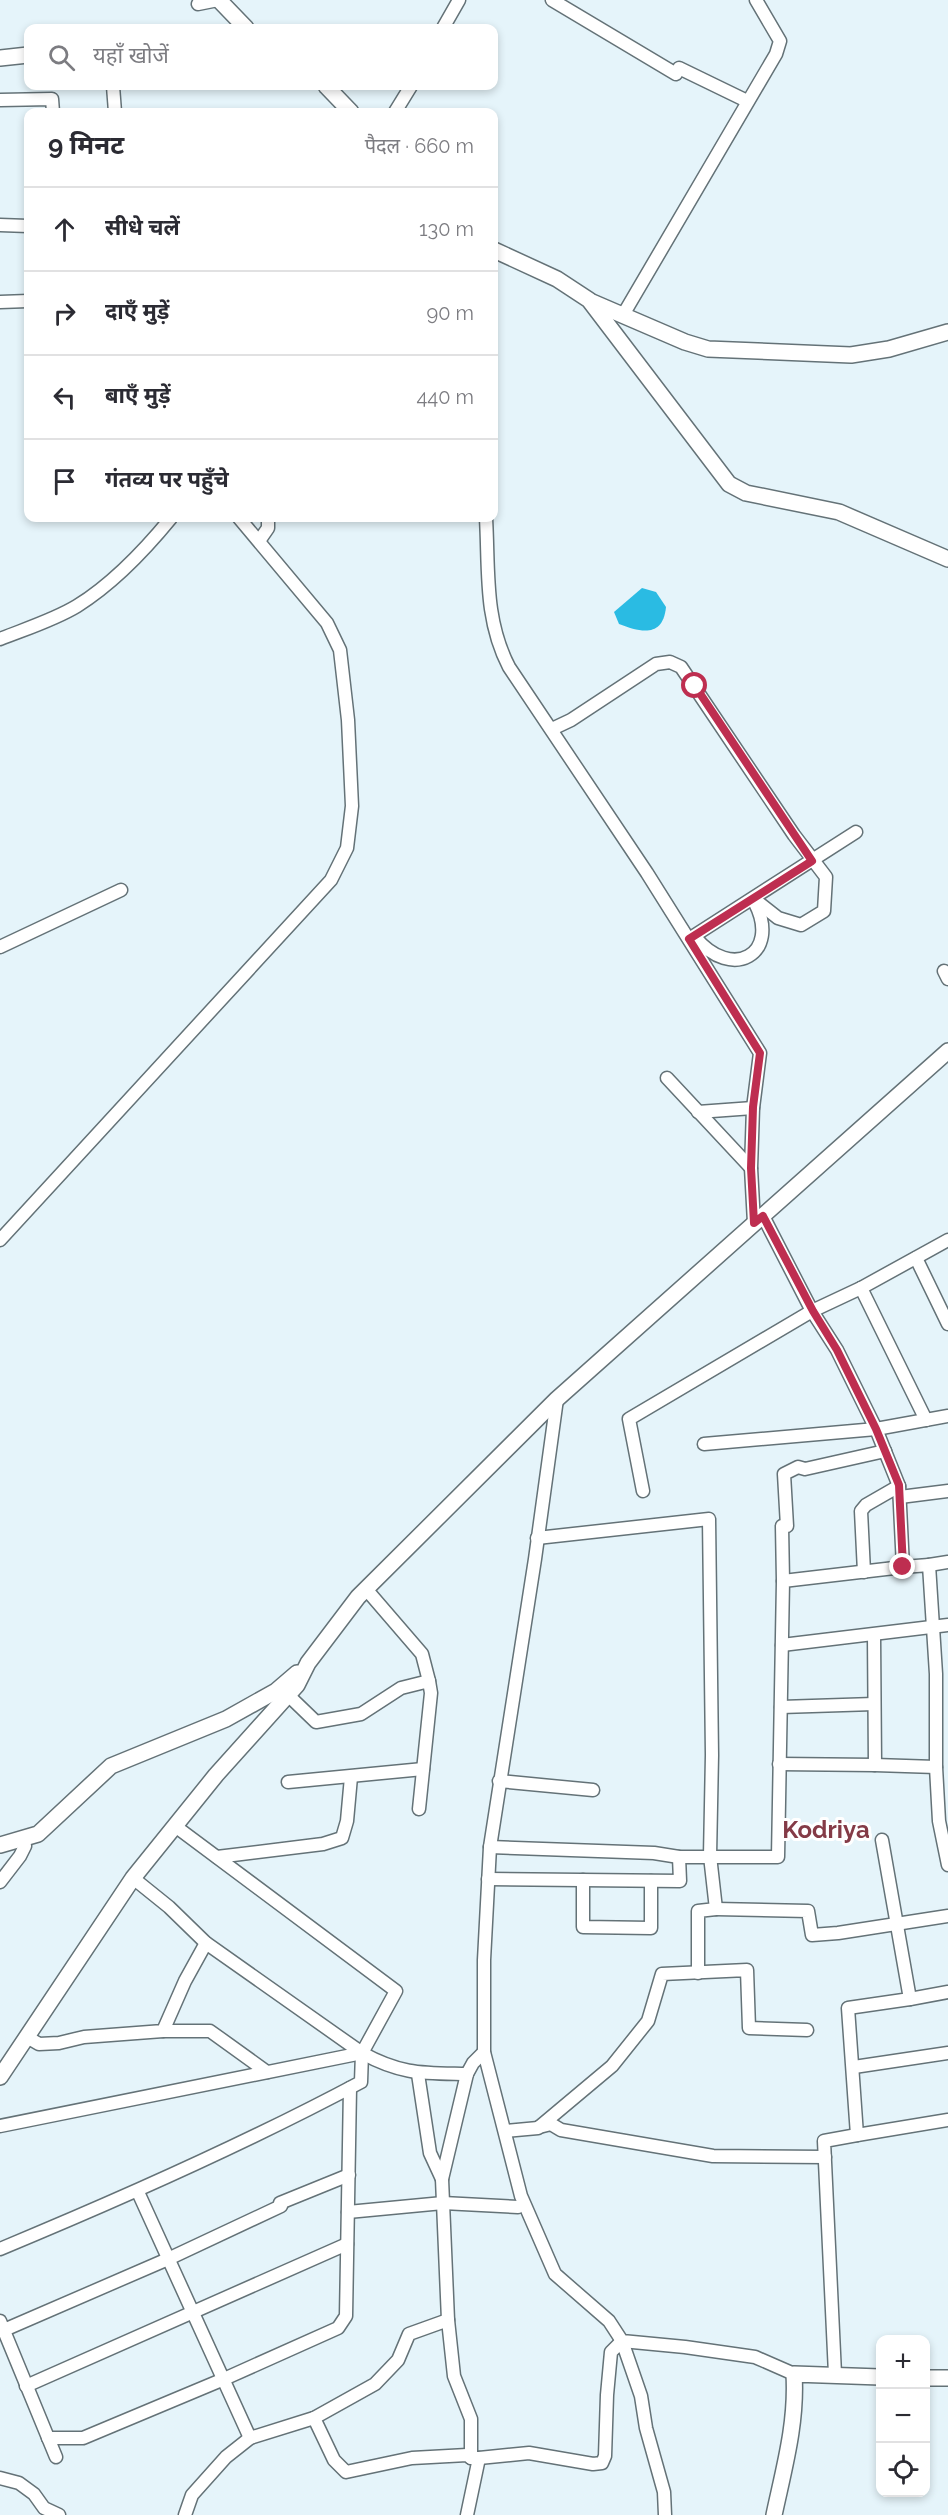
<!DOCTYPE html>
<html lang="hi">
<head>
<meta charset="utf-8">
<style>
	:root { --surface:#fff; --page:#f7f7f7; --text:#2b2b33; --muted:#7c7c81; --line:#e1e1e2 }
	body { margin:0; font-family:Raleway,"Noto Sans Devanagari",sans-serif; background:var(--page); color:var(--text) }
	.controls { position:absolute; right:18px; bottom:18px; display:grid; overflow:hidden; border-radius:12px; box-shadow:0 3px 9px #0003 }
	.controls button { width:54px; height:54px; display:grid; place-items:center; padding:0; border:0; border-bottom:2px solid var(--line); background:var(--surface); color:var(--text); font:30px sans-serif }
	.stop { position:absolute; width:18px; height:18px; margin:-14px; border:4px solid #be2e50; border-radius:50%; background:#fff }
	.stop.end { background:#be2e50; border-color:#fff; box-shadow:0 2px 6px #0008 }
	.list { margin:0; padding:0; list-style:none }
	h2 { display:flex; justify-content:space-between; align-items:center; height:78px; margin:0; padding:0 24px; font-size:26px }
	h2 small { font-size:20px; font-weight:400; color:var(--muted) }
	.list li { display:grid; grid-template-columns:39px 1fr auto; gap:18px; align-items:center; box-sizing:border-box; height:84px; padding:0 24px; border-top:2px solid var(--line) }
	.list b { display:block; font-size:22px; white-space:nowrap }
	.list em { font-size:20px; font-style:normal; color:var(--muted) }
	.icon { flex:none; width:33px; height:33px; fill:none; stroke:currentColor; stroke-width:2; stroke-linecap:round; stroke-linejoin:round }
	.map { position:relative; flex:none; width:948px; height:2515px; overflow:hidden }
	.search { position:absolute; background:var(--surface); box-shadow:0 3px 9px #0003; left:24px; top:24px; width:474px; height:66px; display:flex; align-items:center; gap:15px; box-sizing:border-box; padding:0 21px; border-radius:12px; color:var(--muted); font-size:22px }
	.panel { position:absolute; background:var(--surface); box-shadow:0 3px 9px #0003; left:24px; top:108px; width:474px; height:414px; border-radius:12px }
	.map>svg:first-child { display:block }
	.water { fill:#2abbe3 }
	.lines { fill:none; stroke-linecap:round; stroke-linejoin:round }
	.minor-casing { stroke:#647277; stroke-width:15 }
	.tertiary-casing { stroke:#647277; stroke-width:18 }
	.minor { stroke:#fff; stroke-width:12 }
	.tertiary { stroke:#fff; stroke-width:15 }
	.route { stroke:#be2e50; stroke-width:8 }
	.labels { text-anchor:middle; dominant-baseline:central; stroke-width:6; stroke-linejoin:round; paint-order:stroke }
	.quarter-label { font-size:24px; font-weight:bold; fill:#843b47; stroke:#fff }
</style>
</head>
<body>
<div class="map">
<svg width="948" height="2515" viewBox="0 0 948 2515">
	<rect width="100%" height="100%" fill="#e5f4fa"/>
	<!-- water -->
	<path class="water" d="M642,588L656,592L666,607C663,637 642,633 619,624L614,612Z"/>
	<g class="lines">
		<defs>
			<g id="minor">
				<polyline points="552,0 676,74"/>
				<polyline points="198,4 218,0"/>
				<polyline points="443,28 459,0"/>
				<polyline points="679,68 747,101"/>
				<polyline points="113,86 115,112"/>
				<polyline points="0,100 52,99 53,112"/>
				<polyline points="395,112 411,86"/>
				<polyline points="0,225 28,226"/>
				<polyline points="0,302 28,301"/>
				<polyline points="623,315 776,54 780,41 756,0"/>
				<path d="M486,518C489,570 484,619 509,667L647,873L760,1053L753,1108L751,1168L754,1223"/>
				<polyline points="259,541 268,528 268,518"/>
				<path d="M0,639C25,629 54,620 77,606C114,583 144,551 171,518"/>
				<polyline points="552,729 571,720 656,664 670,662 681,667 794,835 826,877 824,911 801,925 778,918 754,899"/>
				<path d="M695,937C732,982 781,954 755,903"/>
				<polyline points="689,939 856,832"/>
				<polyline points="0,947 121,890"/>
				<polyline points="944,971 948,979"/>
				<polyline points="667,1078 751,1168"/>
				<polyline points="698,1112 753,1108"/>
				<polyline points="0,1240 331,880 347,848 352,806 348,720 340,650 327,623 239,518"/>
				<polyline points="948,1240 861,1288 812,1311 837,1350 876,1429 899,1486 903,1567 929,1565 936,1674 936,1767 939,1821 948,1865"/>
				<polyline points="916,1258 948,1324"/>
				<polyline points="861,1288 926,1420"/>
				<polyline points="557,1399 535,1559 490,1847 484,1960 484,2052 521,2196 555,2274 609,2321 622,2341 685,2347 755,2357 794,2374"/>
				<polyline points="704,1444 876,1429 948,1416"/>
				<polyline points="643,1491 629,1419 812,1311 763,1216"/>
				<polyline points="900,1497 948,1491"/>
				<polyline points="782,1526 783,1581"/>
				<polyline points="787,1526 784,1474 798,1467 805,1469 885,1451"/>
				<polyline points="537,1538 709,1519 712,1755 710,1856 716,1909 698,1911 698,1973"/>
				<polyline points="929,1565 948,1562"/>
				<polyline points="864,1572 861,1511 866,1505 899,1486"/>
				<polyline points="366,1589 422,1654 429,1681"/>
				<polyline points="782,1645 948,1625"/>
				<polyline points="288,1695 316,1722 361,1714 401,1688 429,1681 431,1693 419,1809"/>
				<polyline points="781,1707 874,1704"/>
				<polyline points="779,1764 875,1765 874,1636"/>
				<polyline points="875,1765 936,1767"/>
				<polyline points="499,1781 593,1790"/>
				<polyline points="288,1782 423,1769"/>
				<polyline points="490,1847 654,1853 679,1857 778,1857 783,1581 903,1567"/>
				<polyline points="217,1857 323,1844 342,1838 347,1821 351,1777"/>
				<path d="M133,1878L169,1907L206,1943L362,2053C402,2075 424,2073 467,2074"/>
				<polyline points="488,1879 680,1881 679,1857"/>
				<polyline points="583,1880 583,1927 651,1928 651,1881"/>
				<polyline points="0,1882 20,1856 25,1846"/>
				<polyline points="716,1909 808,1911 812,1935 838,1933 948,1916"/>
				<polyline points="910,1999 948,1992"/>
				<polyline points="163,2031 210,2031 267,2072"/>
				<polyline points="27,2037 39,2044 59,2043 84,2037 163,2031 185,1981 206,1943"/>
				<polyline points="854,2067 948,2053"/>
				<polyline points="418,2074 430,2153 442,2179"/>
				<polyline points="0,2126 362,2053"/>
				<polyline points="539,2127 551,2124 561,2130 713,2156 825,2157"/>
				<polyline points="505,2131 538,2128 612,2066 648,2021 662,1974 747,1970 749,2028 807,2030"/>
				<polyline points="857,2135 948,2120"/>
				<polyline points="138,2192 250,2438"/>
				<polyline points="280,2203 349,2175"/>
				<polyline points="348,2212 443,2203 518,2207"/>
				<path d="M0,2249C123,2198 243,2145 361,2082L362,2053L396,1991L175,1826"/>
				<polyline points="0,2321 56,2457"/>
				<polyline points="4,2330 168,2259 281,2206"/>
				<polyline points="835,2374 824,2141 857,2135 848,2008 910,1999 882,1840"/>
				<polyline points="26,2386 347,2244"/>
				<polyline points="314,2418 334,2460 346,2472 412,2458 467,2455 471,2458"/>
				<polyline points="48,2438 83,2438 224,2379 338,2328 346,2316 350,2088"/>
				<polyline points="479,2458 529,2453 593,2464 602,2463 605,2456 607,2395 611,2352 622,2341 641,2396 646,2428 664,2492 665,2515"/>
				<polyline points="0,2478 19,2483 34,2494 44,2508 59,2515"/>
				<polyline points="185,2515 192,2495 226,2457 250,2438 314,2418 375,2384 398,2360 409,2334 448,2320"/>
				<polyline points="467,2515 479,2458 471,2458 471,2419 454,2376 448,2320 442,2179 467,2074 473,2063 484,2052"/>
			</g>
			<g id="tertiary">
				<polyline points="219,0 246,28"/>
				<polyline points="0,58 28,55"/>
				<polyline points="326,86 351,112"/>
				<polyline points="494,250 557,279 589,300 729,484 746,493 839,512 948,559"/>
				<polyline points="592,302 685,342 708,349 851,355 889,349 948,332"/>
				<polyline points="0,1845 38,1834 111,1766 226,1719 276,1691 297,1673"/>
				<polyline points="0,2077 133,1878 216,1775 297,1685 308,1663 358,1597 557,1399 948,1051"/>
				<polyline points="926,2378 948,2378"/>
				<path d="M774,2515C784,2468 797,2423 794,2374L880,2377"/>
			</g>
		</defs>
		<!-- minor casing -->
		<use href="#minor" class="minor-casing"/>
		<!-- tertiary casing -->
		<use href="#tertiary" class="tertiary-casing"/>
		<!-- minor -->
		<use href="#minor" class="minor"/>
		<!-- tertiary -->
		<use href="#tertiary" class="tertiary"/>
	</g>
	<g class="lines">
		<!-- route -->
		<polyline class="route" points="695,686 812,861 689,939 760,1053 753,1107 751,1168 754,1223 763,1216 813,1311 837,1350 876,1429 899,1485 903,1567"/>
	</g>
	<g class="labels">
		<!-- quarter labels -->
		<g class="quarter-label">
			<text x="826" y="1829">Kodriya</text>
		</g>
	</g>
</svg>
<div class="controls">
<button>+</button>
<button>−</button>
<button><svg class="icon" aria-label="locate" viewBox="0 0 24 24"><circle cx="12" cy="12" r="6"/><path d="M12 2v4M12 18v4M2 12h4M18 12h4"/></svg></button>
</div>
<div class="stop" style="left:695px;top:686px"></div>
<div class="stop end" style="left:903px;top:1567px"></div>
<div class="search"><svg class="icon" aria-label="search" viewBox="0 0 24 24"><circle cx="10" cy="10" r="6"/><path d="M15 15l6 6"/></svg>यहाँ खोजें</div>
<section class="panel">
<h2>9 मिनट<small>पैदल · 660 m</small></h2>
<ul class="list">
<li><svg class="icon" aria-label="ahead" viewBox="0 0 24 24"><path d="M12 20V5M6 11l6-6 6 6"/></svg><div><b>सीधे चलें</b></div><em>130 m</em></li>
<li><svg class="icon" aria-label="right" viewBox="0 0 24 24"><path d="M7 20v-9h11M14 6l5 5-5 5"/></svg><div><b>दाएँ मुड़ें</b></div><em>90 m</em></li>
<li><svg class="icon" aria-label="left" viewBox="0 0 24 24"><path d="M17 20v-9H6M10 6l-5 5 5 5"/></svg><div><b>बाएँ मुड़ें</b></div><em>440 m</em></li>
<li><svg class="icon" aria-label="arrive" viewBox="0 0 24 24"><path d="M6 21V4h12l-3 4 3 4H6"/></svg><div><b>गंतव्य पर पहुँचे</b></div></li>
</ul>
</section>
</div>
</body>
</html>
